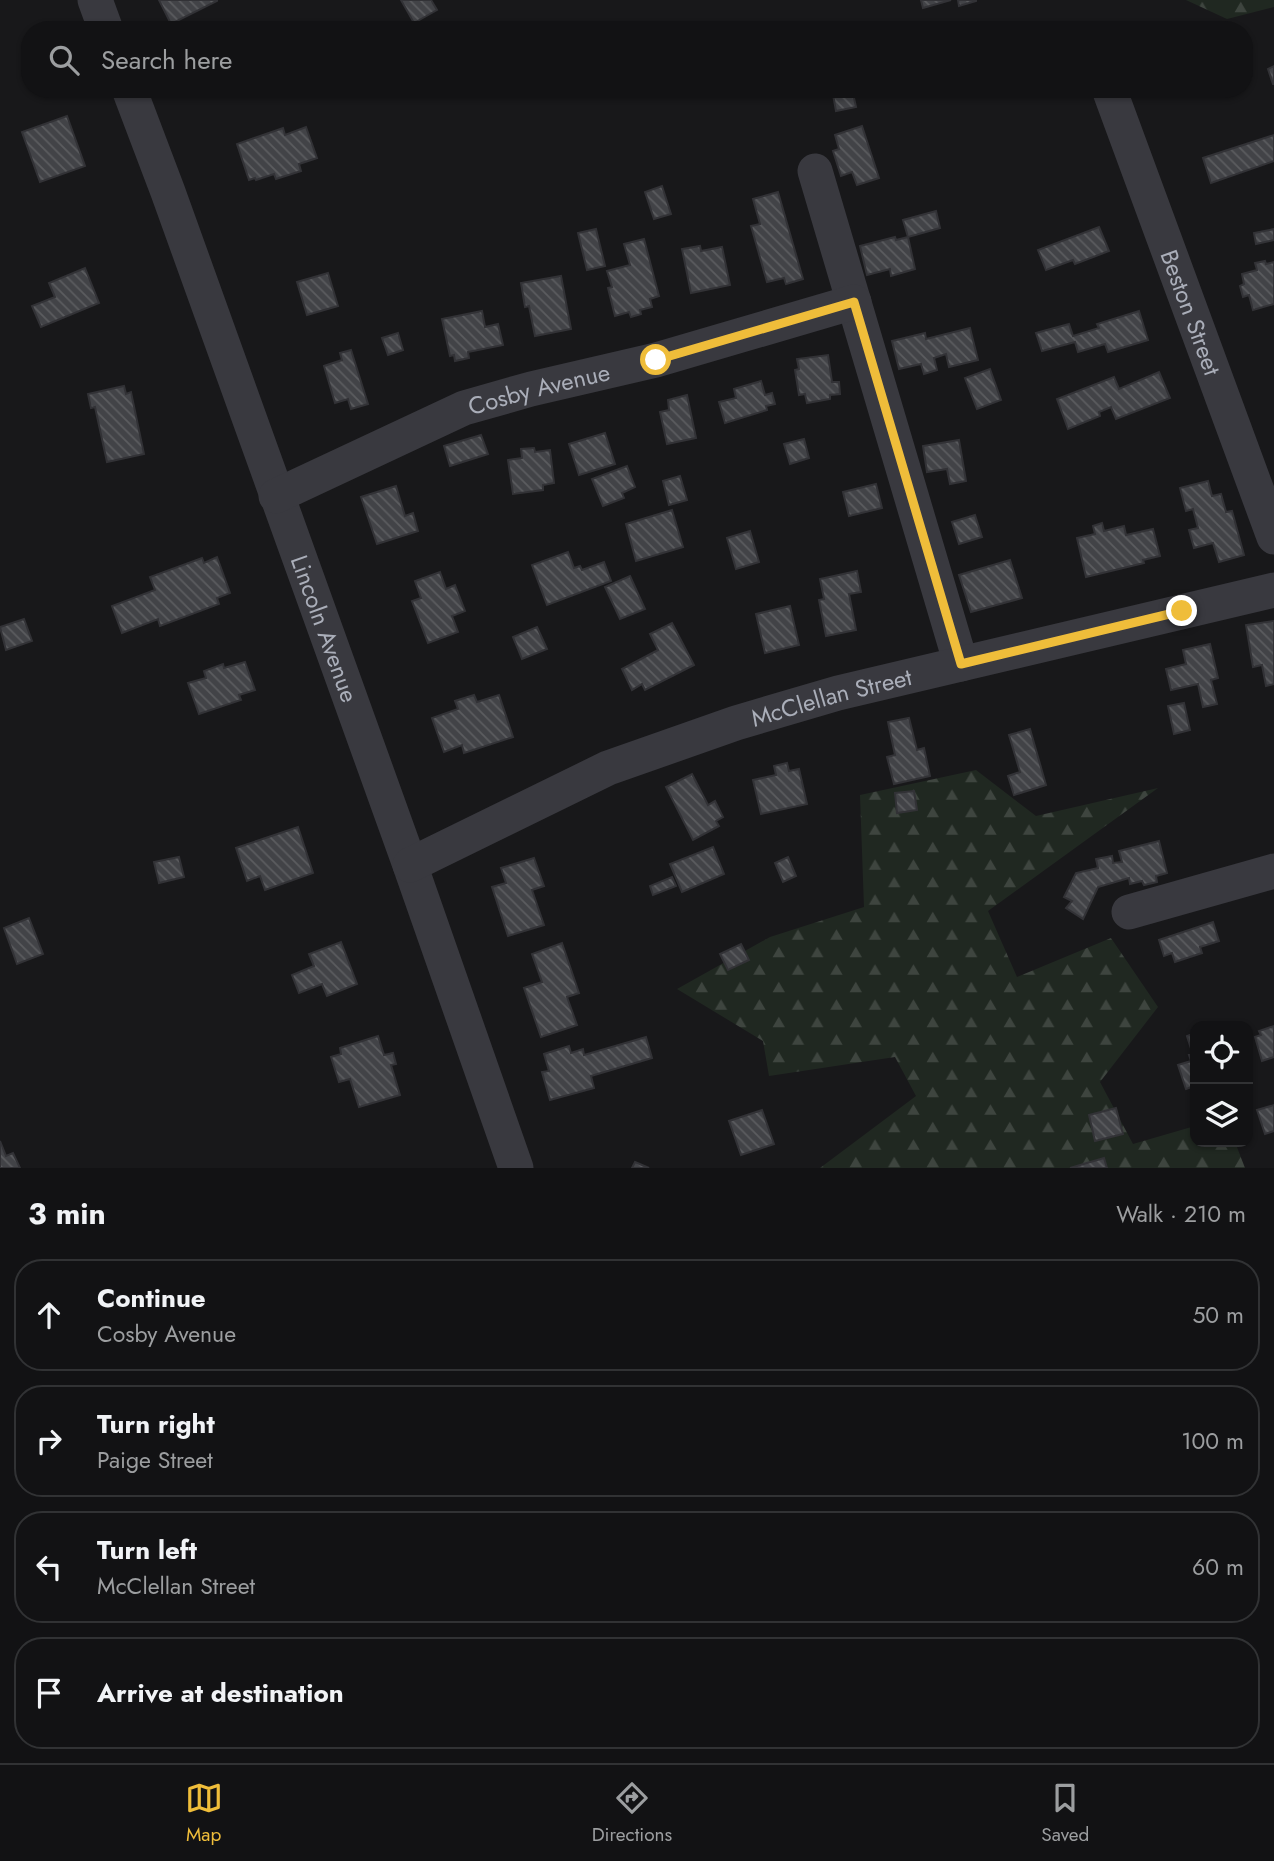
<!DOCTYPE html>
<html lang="en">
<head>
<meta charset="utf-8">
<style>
	:root { --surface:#121214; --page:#1f2022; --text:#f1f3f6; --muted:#9c9ea0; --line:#313234; --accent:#efbd3a }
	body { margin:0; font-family:Jost,sans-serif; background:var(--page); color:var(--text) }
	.controls { position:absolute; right:21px; bottom:21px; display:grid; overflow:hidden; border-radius:14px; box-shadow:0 2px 5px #0004 }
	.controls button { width:63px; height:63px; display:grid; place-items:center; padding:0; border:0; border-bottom:2px solid var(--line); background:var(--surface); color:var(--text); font:35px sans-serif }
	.stop { position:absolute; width:21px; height:21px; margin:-16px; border:5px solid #efbd3a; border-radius:50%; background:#fff }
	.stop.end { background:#efbd3a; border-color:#fff; box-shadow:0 2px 7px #0008 }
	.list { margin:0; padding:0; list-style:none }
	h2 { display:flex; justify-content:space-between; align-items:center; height:91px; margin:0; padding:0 28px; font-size:30px }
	h2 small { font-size:23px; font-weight:400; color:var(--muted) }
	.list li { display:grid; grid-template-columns:46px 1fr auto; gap:21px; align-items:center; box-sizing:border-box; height:112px; margin:0 14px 14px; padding:0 14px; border:2px solid var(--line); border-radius:28px }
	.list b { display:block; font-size:26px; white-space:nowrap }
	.list p { margin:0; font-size:23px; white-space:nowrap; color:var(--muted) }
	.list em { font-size:23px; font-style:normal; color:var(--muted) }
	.icon { flex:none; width:38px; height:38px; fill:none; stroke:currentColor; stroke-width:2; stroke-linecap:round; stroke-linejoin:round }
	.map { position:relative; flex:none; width:1274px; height:1168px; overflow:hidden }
	.search { position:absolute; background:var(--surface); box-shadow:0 2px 5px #0004; left:21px; right:21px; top:21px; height:77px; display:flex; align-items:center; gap:18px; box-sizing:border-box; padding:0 24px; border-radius:28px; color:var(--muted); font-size:26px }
	.sheet { height:595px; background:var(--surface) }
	nav { display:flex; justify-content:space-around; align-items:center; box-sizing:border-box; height:98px; border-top:2px solid var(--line); background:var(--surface); font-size:19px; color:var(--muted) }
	nav a { display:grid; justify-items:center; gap:4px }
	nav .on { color:var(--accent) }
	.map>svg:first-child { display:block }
	.forest { fill:url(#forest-firs) }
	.building { fill:url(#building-back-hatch); stroke:#323236; stroke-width:2 }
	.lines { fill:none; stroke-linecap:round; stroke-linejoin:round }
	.minor { stroke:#39393f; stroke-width:35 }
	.route { stroke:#efbd3a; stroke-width:9 }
	.labels { text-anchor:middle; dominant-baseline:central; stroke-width:5; stroke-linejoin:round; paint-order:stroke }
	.street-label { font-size:24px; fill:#aaaeb9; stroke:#131315 }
</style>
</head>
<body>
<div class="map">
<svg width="1274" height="1168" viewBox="0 0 1274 1168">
	<defs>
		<pattern id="forest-firs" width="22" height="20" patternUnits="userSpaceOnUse" patternTransform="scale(1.75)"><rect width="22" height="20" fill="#202821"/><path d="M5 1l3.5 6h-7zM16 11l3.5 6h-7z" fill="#3e453f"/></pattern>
		<pattern id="building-back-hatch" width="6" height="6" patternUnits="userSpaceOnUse" patternTransform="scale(1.75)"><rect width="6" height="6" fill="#424347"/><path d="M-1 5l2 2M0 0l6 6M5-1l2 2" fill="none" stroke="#5b5c5f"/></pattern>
	</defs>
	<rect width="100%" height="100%" fill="#18181a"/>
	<!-- forest -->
	<g class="forest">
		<polygon points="1186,0 1274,0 1274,7 1227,19"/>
		<polygon points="976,770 1036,816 1158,788 988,911 1017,977 1111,938 1158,1007 1100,1082 1133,1144 1195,1126 1195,1142 1235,1142 1245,1168 820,1168 916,1096 895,1057 769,1076 763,1041 677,989 770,937 864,907 860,795"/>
	</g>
	<!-- building -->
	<g class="building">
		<polygon points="159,0 217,0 217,1 171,24"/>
		<polygon points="401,0 431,0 437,10 414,23"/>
		<polygon points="921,0 951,0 923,8"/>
		<polygon points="958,0 976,0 976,1 959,6"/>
		<polygon points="1274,66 1274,84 1273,84 1268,69"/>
		<polygon points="832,89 852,89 856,107 836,111"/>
		<polygon points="1198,89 1219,89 1200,96"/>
		<polygon points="67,116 85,166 40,182 22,132"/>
		<polygon points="862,126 879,178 857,185 852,172 841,176 833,151 839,149 835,135"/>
		<polygon points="306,127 317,158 299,164 301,171 276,179 274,174 256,180 255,178 249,180 237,144 283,128 285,135"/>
		<polygon points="1274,135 1274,161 1211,183 1203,158"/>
		<polygon points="662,186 671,214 654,219 645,192"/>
		<polygon points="778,192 803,279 786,284 784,278 767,282 751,226 760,224 753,199"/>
		<polygon points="936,211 940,228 908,237 903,220"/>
		<polygon points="1099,227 1109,251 1075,264 1073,260 1046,270 1038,250"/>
		<polygon points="596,229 605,266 587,270 578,233"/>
		<polygon points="1274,229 1274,240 1256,244 1254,233"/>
		<polygon points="895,237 896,240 908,237 915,269 891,276 890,269 867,275 860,246"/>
		<polygon points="644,239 659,296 650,299 652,307 640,310 641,314 631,317 629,312 615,316 608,288 612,287 607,271 630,265 624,244"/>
		<polygon points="700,246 701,251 722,247 730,285 691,293 682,249"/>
		<polygon points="1265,261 1266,264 1274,262 1274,304 1253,310 1249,295 1243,297 1240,286 1244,284 1242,274 1257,270 1255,263"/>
		<polygon points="85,268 99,303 41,327 32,306 55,297 49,283"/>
		<polygon points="328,273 338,306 307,315 297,282"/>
		<polygon points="561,276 571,329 535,336 529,306 525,307 521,283"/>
		<polygon points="482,311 485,327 498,324 503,345 468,352 469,358 455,361 454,355 450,356 442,319"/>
		<polygon points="1139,311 1148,340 1108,352 1105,344 1078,352 1075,342 1042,351 1036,333 1069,324 1073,336 1099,328 1097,324"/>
		<polygon points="970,328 978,360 949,367 946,354 934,358 937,370 924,374 921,364 899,369 892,341 925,333 926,339"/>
		<polygon points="398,333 403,350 388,355 382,338"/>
		<polygon points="351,350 368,404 351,409 348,399 335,403 324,366 342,360 340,353"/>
		<polygon points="828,355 832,382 839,382 840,394 830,395 830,399 807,403 805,394 799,395 795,370 799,369 797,359"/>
		<polygon points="990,369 1001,400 977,409 965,378"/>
		<polygon points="1159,372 1170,398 1116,419 1111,407 1099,412 1100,416 1068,429 1057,399 1114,377 1119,389"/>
		<polygon points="761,381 765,395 772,393 775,404 766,406 767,410 725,423 719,402 736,398 734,389"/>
		<polygon points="124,386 126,394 131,392 144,454 107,462 95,407 91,408 88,394"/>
		<polygon points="687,395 696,438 667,444 660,412 669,410 668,400"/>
		<polygon points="605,433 615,464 579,475 569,444"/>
		<polygon points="481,435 488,454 450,466 444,446"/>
		<polygon points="804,439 809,458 790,464 784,444"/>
		<polygon points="959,440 966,481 950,484 947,469 927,472 923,446"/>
		<polygon points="534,448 535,452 550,450 554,483 543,485 543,490 513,494 508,460 522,458 521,449"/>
		<polygon points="627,466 635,487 622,493 624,498 603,506 592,479"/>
		<polygon points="680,476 687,500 669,505 663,481"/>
		<polygon points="1208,481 1212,496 1221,494 1226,512 1232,511 1244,555 1219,562 1213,543 1194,548 1189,530 1198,528 1193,509 1186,511 1180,488"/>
		<polygon points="876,484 882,508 849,516 843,492"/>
		<polygon points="396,486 405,516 413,513 418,531 377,544 361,497"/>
		<polygon points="672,510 683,547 636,561 626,524"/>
		<polygon points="975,515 982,537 959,544 952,522"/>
		<polygon points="1102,523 1104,531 1124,526 1126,535 1153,529 1160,556 1143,560 1144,563 1086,577 1077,538 1095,534 1093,526"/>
		<polygon points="750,531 759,562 736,569 727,538"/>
		<polygon points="568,552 574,568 580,566 582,570 604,562 611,581 547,605 532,565"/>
		<polygon points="217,557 230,593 217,598 219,604 160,626 158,619 122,633 112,606 155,590 150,577 202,558 204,563"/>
		<polygon points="1010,560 1022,598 971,612 959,575"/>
		<polygon points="857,571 861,592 849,594 856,630 826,636 819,600 824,599 820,579"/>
		<polygon points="440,572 446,589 455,585 465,611 452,616 458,632 428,643 412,601 421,598 415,581"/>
		<polygon points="630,576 645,609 620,619 605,587"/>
		<polygon points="790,606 799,645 765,653 756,614"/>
		<polygon points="24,619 32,641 6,650 0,627"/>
		<polygon points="1274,621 1274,684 1266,686 1262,665 1253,667 1246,625"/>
		<polygon points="672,623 694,665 645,690 642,684 632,690 622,669 658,650 650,634"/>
		<polygon points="537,627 547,649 522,659 513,637"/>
		<polygon points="1210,644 1218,678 1211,680 1217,704 1203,707 1198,684 1171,690 1166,669 1186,664 1183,650"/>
		<polygon points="245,662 255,690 239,695 241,700 199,714 188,683 206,678 204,671 223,664 224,668"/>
		<polygon points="474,695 477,702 499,695 513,737 464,753 462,745 444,752 432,718 458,709 455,701"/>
		<polygon points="1184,703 1190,730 1174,734 1168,706"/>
		<polygon points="909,718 917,750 924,748 930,776 894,784 887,757 895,755 888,722"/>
		<polygon points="1030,729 1046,785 1014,795 1008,776 1020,772 1009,735"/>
		<polygon points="787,763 789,771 799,769 807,804 761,814 753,780 776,775 774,766"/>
		<polygon points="692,774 708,805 715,801 723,817 716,821 719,826 693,840 666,787"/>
		<polygon points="914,791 917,810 897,813 895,793"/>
		<polygon points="298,827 313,873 265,890 260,876 247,881 236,848"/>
		<polygon points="1159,841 1167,873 1156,876 1157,882 1144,885 1142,881 1130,884 1129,878 1098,887 1083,919 1066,908 1072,901 1064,897 1076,873 1098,868 1096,859 1112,856 1113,863 1122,862 1119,851"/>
		<polygon points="713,847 724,874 682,892 670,864"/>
		<polygon points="179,857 184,877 159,883 154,862"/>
		<polygon points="788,857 796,876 783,882 775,863"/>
		<polygon points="534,858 544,886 532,890 544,925 508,936 492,887 506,883 501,868"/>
		<polygon points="672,877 676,886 653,895 650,886"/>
		<polygon points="29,918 43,954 17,964 4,928"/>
		<polygon points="1213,922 1219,941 1200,947 1202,953 1175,962 1172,953 1164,956 1159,940"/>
		<polygon points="341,942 357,984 327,996 322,984 299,993 292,975 314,966 309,954"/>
		<polygon points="562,943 579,993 567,997 577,1025 541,1037 524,988 542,982 532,954"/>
		<polygon points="741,944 749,960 728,970 720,954"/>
		<polygon points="1274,1026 1274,1057 1262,1061 1255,1037 1261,1035 1259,1031"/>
		<polygon points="1195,1033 1195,1086 1186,1089 1178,1065 1191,1061 1189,1055 1193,1055 1187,1036"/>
		<polygon points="378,1036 384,1055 393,1053 396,1064 391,1065 400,1095 359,1107 350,1079 339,1082 331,1057 341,1054 340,1048"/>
		<polygon points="646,1037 652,1058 591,1076 594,1088 550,1100 542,1072 549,1071 544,1054 569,1046 571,1053 583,1049 584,1055"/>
		<polygon points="1274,1105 1274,1131 1265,1134 1257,1110"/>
		<polygon points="1116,1108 1123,1134 1095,1141 1089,1115"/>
		<polygon points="762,1110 774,1144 741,1155 729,1121"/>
		<polygon points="0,1141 6,1156 13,1153 20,1168 0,1168"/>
		<polygon points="1104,1158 1107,1168 1070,1168"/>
		<polygon points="635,1162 649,1168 632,1168"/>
	</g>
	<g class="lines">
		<!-- minor -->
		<g class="minor">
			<polyline points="95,0 106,30"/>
			<path id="s1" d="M129,89L168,192L410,865L516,1168"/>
			<path id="s2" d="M1109,89L1274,537"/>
			<polyline points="815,171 961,664"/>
			<path id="s3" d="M276,496L464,408L531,389L656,360L854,302"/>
			<path id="s4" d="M410,865L608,768L736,723L838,693L1274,590"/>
			<polyline points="1129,912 1274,871"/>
		</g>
	</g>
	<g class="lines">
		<!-- route -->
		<polyline class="route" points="656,360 854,302 961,664 1182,611"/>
	</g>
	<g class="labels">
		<!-- street labels -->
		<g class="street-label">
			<text stroke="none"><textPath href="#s2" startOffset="238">Beston Street</textPath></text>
			<text stroke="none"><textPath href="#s3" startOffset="285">Cosby Avenue</textPath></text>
			<text stroke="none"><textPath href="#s1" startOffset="574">Lincoln Avenue</textPath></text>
			<text stroke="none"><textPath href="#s4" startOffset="455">McClellan Street</textPath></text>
		</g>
	</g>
</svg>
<div class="controls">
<button><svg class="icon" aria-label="locate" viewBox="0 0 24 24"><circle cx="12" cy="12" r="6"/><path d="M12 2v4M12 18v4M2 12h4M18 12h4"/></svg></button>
<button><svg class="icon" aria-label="layers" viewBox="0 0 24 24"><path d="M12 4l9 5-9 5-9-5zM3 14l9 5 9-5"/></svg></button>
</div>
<div class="stop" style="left:656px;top:360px"></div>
<div class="stop end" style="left:1182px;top:611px"></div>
<div class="search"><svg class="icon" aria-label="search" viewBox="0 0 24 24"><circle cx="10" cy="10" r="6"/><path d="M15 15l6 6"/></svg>Search here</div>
</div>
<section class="sheet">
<h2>3 min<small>Walk · 210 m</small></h2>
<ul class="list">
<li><svg class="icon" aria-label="ahead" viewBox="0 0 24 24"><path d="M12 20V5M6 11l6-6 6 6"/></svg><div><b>Continue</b><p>Cosby Avenue</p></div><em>50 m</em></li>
<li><svg class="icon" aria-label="right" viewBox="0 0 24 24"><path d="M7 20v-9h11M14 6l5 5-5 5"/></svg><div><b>Turn right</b><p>Paige Street</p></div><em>100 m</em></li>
<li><svg class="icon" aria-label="left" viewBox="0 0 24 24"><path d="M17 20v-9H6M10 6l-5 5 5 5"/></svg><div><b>Turn left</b><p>McClellan Street</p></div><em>60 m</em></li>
<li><svg class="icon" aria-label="arrive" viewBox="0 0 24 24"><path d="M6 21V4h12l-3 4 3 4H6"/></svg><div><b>Arrive at destination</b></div></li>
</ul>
</section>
<nav>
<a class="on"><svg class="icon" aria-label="map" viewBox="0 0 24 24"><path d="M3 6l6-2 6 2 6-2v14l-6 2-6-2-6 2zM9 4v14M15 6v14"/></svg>Map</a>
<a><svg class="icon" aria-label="directions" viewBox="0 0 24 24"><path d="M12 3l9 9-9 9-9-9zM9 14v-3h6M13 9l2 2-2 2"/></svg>Directions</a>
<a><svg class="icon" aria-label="saved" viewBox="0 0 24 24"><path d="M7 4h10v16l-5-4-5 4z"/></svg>Saved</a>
</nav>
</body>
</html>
